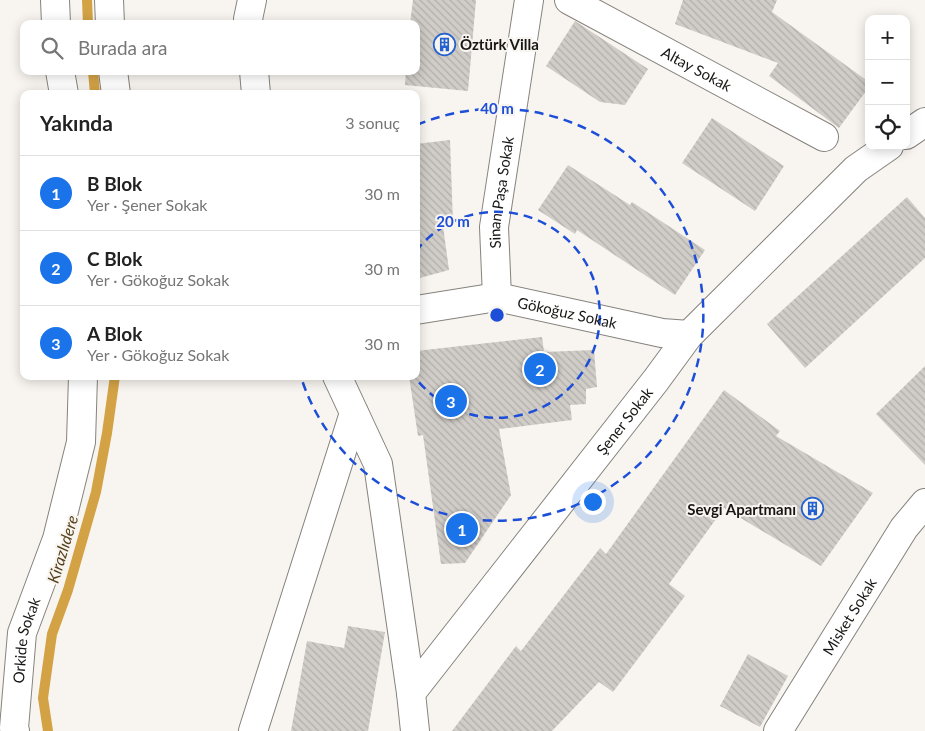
<!DOCTYPE html>
<html lang="tr">
<head>
<meta charset="utf-8">
<style>
	:root { --surface:#fff; --page:#f6f6f6; --text:#222; --muted:#767676; --line:#e0e0e0; --accent:#1a73e8 }
	body { margin:0; font-family:Lato,sans-serif; background:var(--page); color:var(--text) }
	.controls { position:absolute; right:15px; top:15px; display:grid; overflow:hidden; border-radius:10px; box-shadow:0 2px 12px #0003 }
	.controls button { width:45px; height:45px; display:grid; place-items:center; padding:0; border:0; border-bottom:1px solid var(--line); background:var(--surface); color:var(--text); font:25px sans-serif }
	.you { position:absolute; left:592px; top:501px; width:18px; height:18px; margin:-12px; border:4px solid #fff; border-radius:50%; background:#1a73e8; box-shadow:0 0 0 8px #1a73e833 }
	.badge { display:grid; place-items:center; width:32px; height:32px; border-radius:50%; background:var(--accent); color:#fff; font-size:16px; font-weight:700 }
	.pin { position:absolute; translate:-50% -50%; border:2px solid #fff; box-shadow:0 1px 5px #0006 }
	.list { margin:0; padding:0; list-style:none }
	h2 { display:flex; justify-content:space-between; align-items:center; height:65px; margin:0; padding:0 20px; font-size:21px }
	h2 small { font-size:16px; font-weight:400; color:var(--muted) }
	.list li { display:grid; grid-template-columns:32px 1fr auto; gap:15px; align-items:center; box-sizing:border-box; height:75px; padding:0 20px; border-top:1px solid var(--line) }
	.list b { display:block; font-size:19px; white-space:nowrap }
	.list p { margin:0; font-size:16px; white-space:nowrap; color:var(--muted) }
	.list em { font-size:16px; font-style:normal; color:var(--muted) }
	.icon { flex:none; width:28px; height:28px; fill:none; stroke:currentColor; stroke-width:2; stroke-linecap:round; stroke-linejoin:round }
	.map { position:relative; flex:none; width:925px; height:731px; overflow:hidden }
	.search { position:absolute; background:var(--surface); box-shadow:0 2px 12px #0003; left:20px; top:20px; width:400px; height:55px; display:flex; align-items:center; gap:12px; box-sizing:border-box; padding:0 18px; border-radius:10px; color:var(--muted); font-size:19px }
	.panel { position:absolute; background:var(--surface); box-shadow:0 2px 12px #0003; left:20px; top:90px; width:400px; height:290px; border-radius:10px }
	.map>svg:first-child { display:block }
	.lines { fill:none; stroke-linecap:round; stroke-linejoin:round }
	.stream { stroke:#d3a245; stroke-width:10 }
	.building { fill:url(#building-back-hatch) }
	.minor-casing { stroke:#86837e; stroke-width:30 }
	.minor { stroke:#fff; stroke-width:28 }
	.ring { fill:none; stroke:#1d4ed8; stroke-width:2.5; stroke-dasharray:9 6 }
	.labels { text-anchor:middle; dominant-baseline:central; stroke-width:4; stroke-linejoin:round; paint-order:stroke }
	.poi-label { font-size:15px; font-weight:bold; fill:#181715; stroke:#f8f4ef; text-anchor:start }
	.street-label { font-size:15px; fill:#181715; stroke:#f8f4ef }
	.water-label { font-size:16px; font-style:italic; fill:#543f19; stroke:#f8f4ef }
	.centre { fill:#1d4ed8; stroke:#f8f4ef; stroke-width:2.5 }
	.ring-label { font-size:15px; text-anchor:middle; font-weight:bold; fill:#1d4ed8; stroke:#f8f4ef; stroke-width:4; stroke-linejoin:round; paint-order:stroke }
</style>
</head>
<body>
<div class="map">
<svg width="925" height="731" viewBox="0 0 925 731">
	<defs>
		<pattern id="building-back-hatch" width="6" height="6" patternUnits="userSpaceOnUse" patternTransform="scale(1.25)"><rect width="6" height="6" fill="#d0ccc7"/><path d="M-1 5l2 2M0 0l6 6M5-1l2 2" fill="none" stroke="#b2aeaa"/></pattern>
	</defs>
	<rect width="100%" height="100%" fill="#f8f4ef"/>
	<g class="lines">
		<!-- stream -->
		<g class="stream">
			<polyline points="87,0 88,24"/>
			<polyline points="93,71 95,94"/>
			<polyline points="48,731 43,698 52,634 68,590 96,492 107,433 115,376"/>
		</g>
	</g>
	<!-- building -->
	<g class="building">
		<polygon points="413,0 476,0 468,91 405,85 406,71 416,71 416,24 410,24"/>
		<polygon points="683,0 777,0 772,12 869,82 869,87 839,128 769,76 778,63 675,24"/>
		<polygon points="575,21 648,69 625,105 600,102 546,66"/>
		<polygon points="712,118 784,166 755,211 682,163"/>
		<polygon points="450,140 453,223 443,226 449,270 416,279 416,144"/>
		<polygon points="568,165 630,205 632,202 705,250 675,295 577,230 575,234 538,210"/>
		<polygon points="907,197 925,218 925,258 805,368 767,324"/>
		<polygon points="542,337 544,352 594,350 597,387 586,389 586,404 570,405 572,420 499,429 511,495 465,563 441,564 423,435 418,436 409,376 416,376 416,351"/>
		<polygon points="925,366 925,465 876,414"/>
		<polygon points="724,390 780,431 776,436 873,493 821,566 724,508 669,584 685,596 613,692 599,682 552,731 452,731 516,646 521,651 600,548 606,554"/>
		<polygon points="348,626 385,632 368,731 291,731 307,641 344,648"/>
		<polygon points="748,654 788,676 760,727 720,706"/>
	</g>
	<g class="lines">
		<defs>
			<g id="minor">
				<polyline points="55,0 56,24"/>
				<polyline points="109,0 110,24"/>
				<path id="s1" d="M569,0L824,137"/>
				<polyline points="249,24 248,19 252,0"/>
				<polyline points="60,71 64,94"/>
				<polyline points="113,71 116,94"/>
				<polyline points="254,71 256,94"/>
				<polyline points="906,135 925,122"/>
				<path id="s2" d="M497,297L494,227L529,0"/>
				<path id="s3" d="M416,310L497,297L662,333L689,335"/>
				<polyline points="337,376 378,464 411,693"/>
				<path id="s4" d="M15,731L14,728L22,633L57,539L81,442L83,376"/>
				<polyline points="253,731 354,413"/>
				<path id="s5" d="M415,731L411,693L656,380L689,335L856,169L889,146"/>
				<path id="s6" d="M778,731L904,528L925,503"/>
			</g>
		</defs>
		<!-- minor casing -->
		<use href="#minor" class="minor-casing"/>
		<!-- minor -->
		<use href="#minor" class="minor"/>
	</g>
	<!-- distance rings -->
	<g class="ring">
		<path d="M416 251A103 103 0 1 1 414 376"/>
		<path d="M417 125A206 206 0 1 1 301 377"/>
	</g>
	<!-- icons -->
	<defs>
		<symbol id="building-ring" viewBox="-11 -11 22 22"><circle r="9.5" fill="#f8f4ef" stroke="#2362ce" stroke-width="1.5"/><path d="M-4-6H4V6H1V3H-1V6H-4ZM-2.5-4.3h1.7v1.8h-1.7ZM.8-4.3h1.7v1.8H.8ZM-2.5-1h1.7V.8h-1.7ZM.8-1h1.7V.8H.8Z" fill="#2362ce"/></symbol>
	</defs>
	<g fill-rule="evenodd">
		<use href="#building-ring" x="432" y="32" width="25" height="25"/>
		<use href="#building-ring" x="800" y="496" width="25" height="25"/>
	</g>
	<g class="labels">
		<!-- poi labels -->
		<g class="poi-label">
			<text x="460" y="44">Öztürk Villa</text>
			<text x="796" y="509" text-anchor="end">Sevgi Apartmanı</text>
		</g>
		<!-- street labels -->
		<g class="street-label">
			<text stroke="none"><textPath href="#s1" startOffset="145">Altay Sokak</textPath></text>
			<text stroke="none"><textPath href="#s2" startOffset="105">Sinan Paşa Sokak</textPath></text>
			<text stroke="none"><textPath href="#s3" startOffset="154">Gökoğuz Sokak</textPath></text>
			<text stroke="none"><textPath href="#s5" startOffset="384">Şener Sokak</textPath></text>
			<text stroke="none"><textPath href="#s6" startOffset="135">Misket Sokak</textPath></text>
			<text stroke="none"><textPath href="#s4" startOffset="92">Orkide Sokak</textPath></text>
		</g>
		<!-- water labels -->
		<g class="water-label">
			<text transform="translate(62 549) rotate(-73)">Kirazlıdere</text>
		</g>
	</g>
	<circle cx="497" cy="315" r="8" class="centre"/>
	<g class="ring-label">
		<text x="497" y="114">40 m</text>
		<text x="453" y="227">20 m</text>
	</g>
</svg>
<div class="controls">
<button>+</button>
<button>−</button>
<button><svg class="icon" aria-label="locate" viewBox="0 0 24 24"><circle cx="12" cy="12" r="6"/><path d="M12 2v4M12 18v4M2 12h4M18 12h4"/></svg></button>
</div>
<div class="you"></div>
<div class="pin badge" style="left:462px;top:529px">1</div>
<div class="pin badge" style="left:540px;top:369px">2</div>
<div class="pin badge" style="left:451px;top:401px">3</div>
<div class="search"><svg class="icon" aria-label="search" viewBox="0 0 24 24"><circle cx="10" cy="10" r="6"/><path d="M15 15l6 6"/></svg>Burada ara</div>
<section class="panel">
<h2>Yakında<small>3 sonuç</small></h2>
<ul class="list">
<li><span class="badge">1</span><div><b>B Blok</b><p>Yer · Şener Sokak</p></div><em>30 m</em></li>
<li><span class="badge">2</span><div><b>C Blok</b><p>Yer · Gökoğuz Sokak</p></div><em>30 m</em></li>
<li><span class="badge">3</span><div><b>A Blok</b><p>Yer · Gökoğuz Sokak</p></div><em>30 m</em></li>
</ul>
</section>
</div>
</body>
</html>
